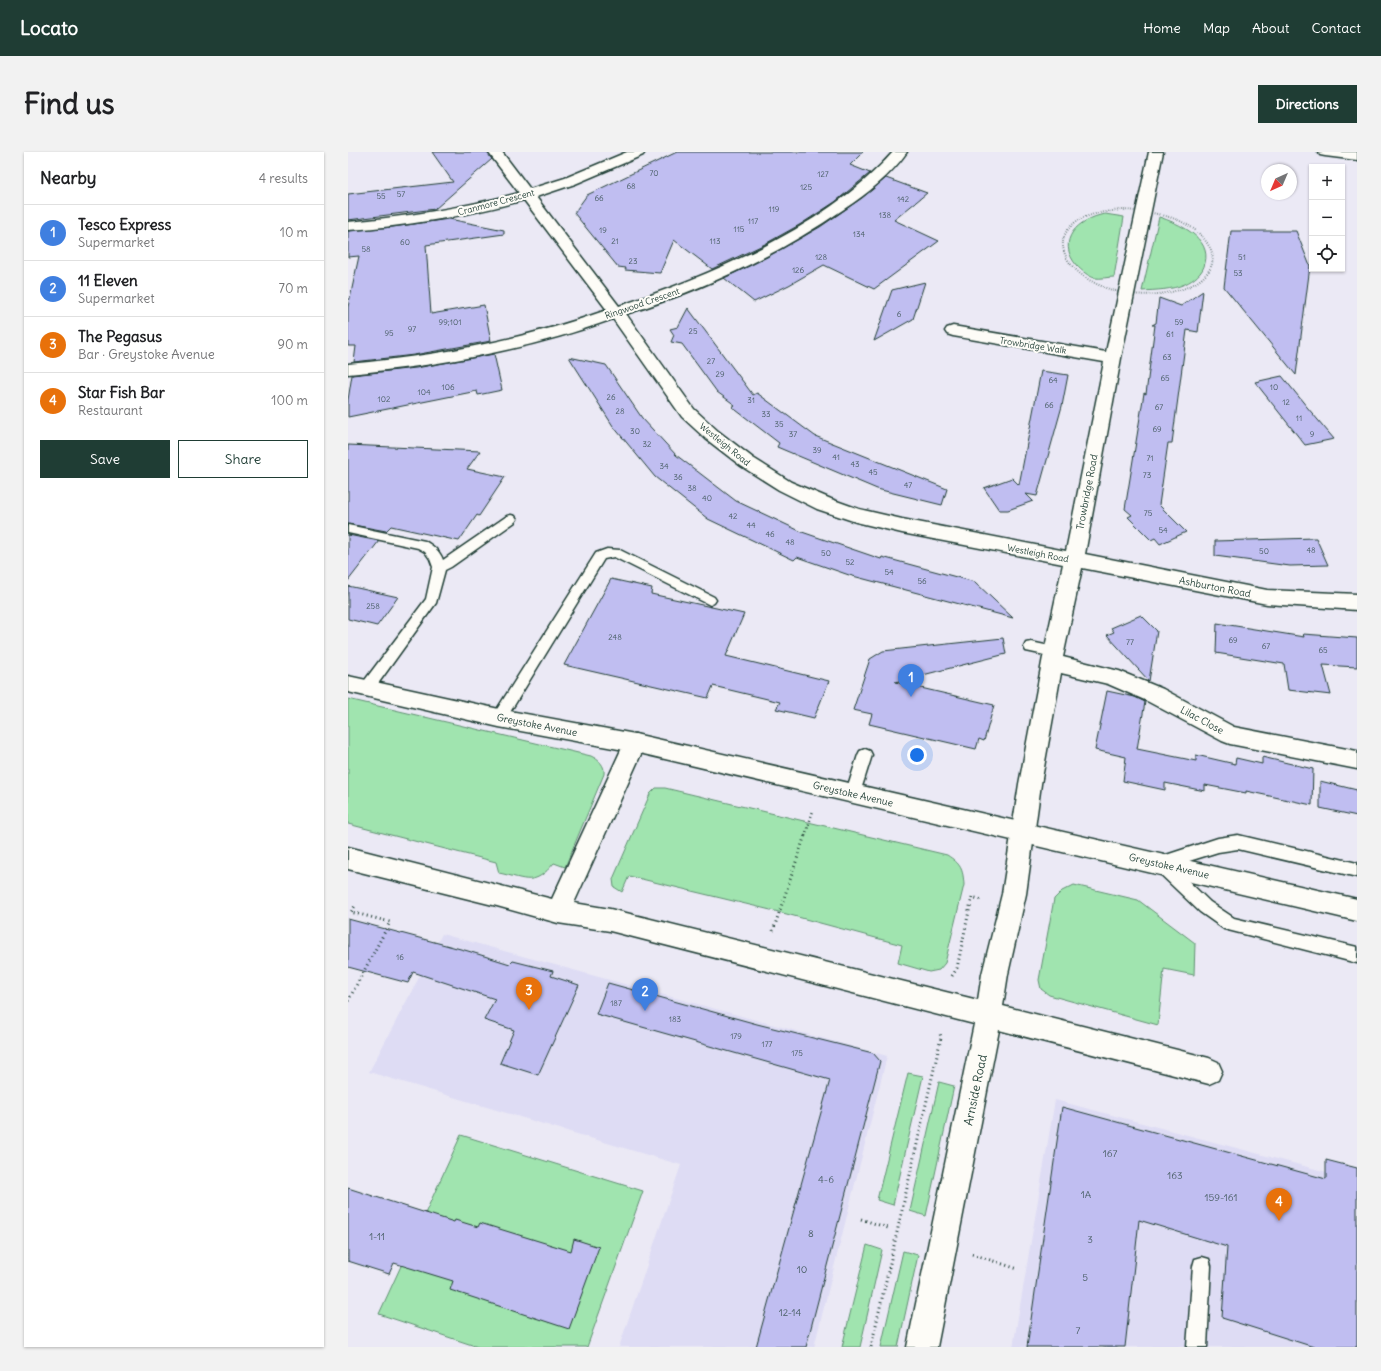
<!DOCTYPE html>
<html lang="en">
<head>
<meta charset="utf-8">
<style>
	:root { --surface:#fff; --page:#f2f2f2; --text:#202124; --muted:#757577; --line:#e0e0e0; --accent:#1f3d34 }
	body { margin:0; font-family:Delius,sans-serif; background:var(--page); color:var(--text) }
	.controls { position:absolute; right:12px; top:12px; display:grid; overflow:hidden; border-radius:0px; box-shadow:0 1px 3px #0004 }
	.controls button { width:36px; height:36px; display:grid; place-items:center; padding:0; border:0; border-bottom:1px solid var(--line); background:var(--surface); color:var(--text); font:20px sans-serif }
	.compass { position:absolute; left:913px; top:12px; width:36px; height:36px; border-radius:50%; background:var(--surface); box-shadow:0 1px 3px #0004; rotate:224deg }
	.you { position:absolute; left:569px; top:603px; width:14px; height:14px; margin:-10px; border:3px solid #fff; border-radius:50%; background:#1a73e8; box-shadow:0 0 0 6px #1a73e833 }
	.badge { display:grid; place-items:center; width:26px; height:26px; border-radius:50%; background:var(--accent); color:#fff; font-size:13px; font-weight:700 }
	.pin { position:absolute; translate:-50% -33px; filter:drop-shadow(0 1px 2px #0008) }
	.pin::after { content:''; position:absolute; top:21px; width:14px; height:12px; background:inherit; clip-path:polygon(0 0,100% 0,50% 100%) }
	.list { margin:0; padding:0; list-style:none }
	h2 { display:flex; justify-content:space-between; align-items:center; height:52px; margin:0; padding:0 16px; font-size:17px }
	h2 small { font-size:13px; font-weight:400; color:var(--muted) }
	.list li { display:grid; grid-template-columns:26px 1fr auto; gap:12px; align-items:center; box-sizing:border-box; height:56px; padding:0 16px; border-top:1px solid var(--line) }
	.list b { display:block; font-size:15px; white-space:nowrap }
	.list p { margin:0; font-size:13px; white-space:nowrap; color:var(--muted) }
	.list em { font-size:13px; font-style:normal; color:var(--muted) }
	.actions { display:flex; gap:8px; padding:12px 16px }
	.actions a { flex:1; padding:9px 0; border:1px solid var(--accent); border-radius:0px; text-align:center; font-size:14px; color:var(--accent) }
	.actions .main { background:var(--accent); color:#fff }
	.icon { flex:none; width:22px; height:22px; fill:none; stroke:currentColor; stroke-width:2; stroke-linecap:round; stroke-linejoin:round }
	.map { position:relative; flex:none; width:1009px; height:1195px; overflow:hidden; border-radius:0px }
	header { display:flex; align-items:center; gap:24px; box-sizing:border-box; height:56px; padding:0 20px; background:var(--accent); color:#fff }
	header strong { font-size:19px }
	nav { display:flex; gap:22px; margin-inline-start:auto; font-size:14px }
	.intro { display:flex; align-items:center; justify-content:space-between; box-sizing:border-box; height:96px; padding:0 24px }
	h1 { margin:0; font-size:28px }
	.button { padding:10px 18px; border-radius:0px; background:var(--accent); color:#fff; font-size:14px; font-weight:700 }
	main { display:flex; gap:24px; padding:0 24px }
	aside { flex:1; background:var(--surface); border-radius:0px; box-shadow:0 1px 3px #0004 }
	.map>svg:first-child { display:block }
	.built { fill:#dedcf4 }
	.green { fill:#a0e4af; stroke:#609072 }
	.building { fill:#c0bef1; stroke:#1f3d34 }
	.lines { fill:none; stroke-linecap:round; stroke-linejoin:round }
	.lane-casing { stroke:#1f3d34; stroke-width:3 }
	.street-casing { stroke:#1f3d34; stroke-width:3 }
	.secondary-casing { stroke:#1f3d34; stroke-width:3 }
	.path-far2 { stroke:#1f3d34; stroke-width:2; stroke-dasharray:0.5 2; stroke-linecap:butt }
	.path-far1 { stroke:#1f3d34; stroke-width:2.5; stroke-dasharray:1 3; stroke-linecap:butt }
	.path { stroke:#1f3d34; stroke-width:3; stroke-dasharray:1 3.5; stroke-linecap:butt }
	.lane { fill:#fdfcf7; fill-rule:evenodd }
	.street { fill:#fdfcf7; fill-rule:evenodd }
	.secondary { fill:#fdfcf7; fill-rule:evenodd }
	.labels { text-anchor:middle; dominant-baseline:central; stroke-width:4; stroke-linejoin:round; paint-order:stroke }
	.number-label { font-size:8px; fill:#475d63 }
	.far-street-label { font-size:9px; fill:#1f3d34; stroke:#fdfcf7 }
	.street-label { font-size:10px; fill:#1f3d34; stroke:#fdfcf7 }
	.near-number-label { font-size:10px; fill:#475d63 }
	.near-street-label { font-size:12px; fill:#1f3d34; stroke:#fdfcf7 }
</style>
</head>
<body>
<header>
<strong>Locato</strong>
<nav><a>Home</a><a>Map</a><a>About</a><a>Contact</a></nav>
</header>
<div class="intro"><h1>Find us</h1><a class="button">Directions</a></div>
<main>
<aside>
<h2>Nearby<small>4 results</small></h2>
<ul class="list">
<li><span class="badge" style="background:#3f7fe0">1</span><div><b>Tesco Express</b><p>Supermarket</p></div><em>10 m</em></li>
<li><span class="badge" style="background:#3f7fe0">2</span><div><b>11 Eleven</b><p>Supermarket</p></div><em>70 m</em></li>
<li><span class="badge" style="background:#e8710a">3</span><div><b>The Pegasus</b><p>Bar · Greystoke Avenue</p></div><em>90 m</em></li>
<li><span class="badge" style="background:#e8710a">4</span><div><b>Star Fish Bar</b><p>Restaurant</p></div><em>100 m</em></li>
</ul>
<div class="actions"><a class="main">Save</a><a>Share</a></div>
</aside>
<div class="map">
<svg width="1009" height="1195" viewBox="0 0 1009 1195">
	<rect width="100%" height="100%" fill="#ebe9f5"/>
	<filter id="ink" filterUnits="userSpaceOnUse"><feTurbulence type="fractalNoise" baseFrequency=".025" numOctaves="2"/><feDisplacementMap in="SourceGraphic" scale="8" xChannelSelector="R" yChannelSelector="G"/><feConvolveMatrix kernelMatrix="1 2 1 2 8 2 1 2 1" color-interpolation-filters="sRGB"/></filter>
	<g filter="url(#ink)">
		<!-- built -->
		<g class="built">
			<polygon points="94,782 539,904 466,1195 271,1195 333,1013 21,920"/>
			<polygon points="707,948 1009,1028 1009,1195 665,1195"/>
		</g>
		<!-- green -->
		<g class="green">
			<path d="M757,62L776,65L766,125C760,125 753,127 747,126C741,125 733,118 729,114C707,88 730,67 757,62Z"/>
			<path d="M811,65C830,71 864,86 857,111C855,121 846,128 837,132C824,138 808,138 794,139Z"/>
			<path d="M0,547L243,604C251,608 257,613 256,622L217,715L206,711C186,735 179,727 151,721L148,710L0,672Z"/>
			<path d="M308,636H317L599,703C613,712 615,717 616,733L597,811L591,818L581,820L550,811L554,793L431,760L281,724L274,740L266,735L265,727L302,642Z"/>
			<polygon points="726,733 790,748 847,791 846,823 816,817 810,873 701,843 693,837 691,828 706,747 714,739"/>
			<polygon points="560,921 575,924 545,1053 529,1048"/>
			<polygon points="591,930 606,934 578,1064 562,1059"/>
			<polygon points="113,983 295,1039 239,1195 130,1195 31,1162"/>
			<polygon points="519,1093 534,1098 512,1195 494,1195"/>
			<polygon points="555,1099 570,1103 550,1195 533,1195"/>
		</g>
		<!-- building -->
		<g class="building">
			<polygon points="84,0 139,0 144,7 87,57 0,68 0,42 105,30"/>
			<polygon points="329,0 515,0 502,13 522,21 487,50 453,72 417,92 364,117 326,88 312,121 277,118 278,116 270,115 226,61 239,43"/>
			<polygon points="538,26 579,41 546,68 591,89 526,137 476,113 441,133 406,150 376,126 419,105 472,75 514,46"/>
			<polygon points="101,67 156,78 156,82 78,93 83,162 136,153 143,189 66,203 6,210 8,194 0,194 0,155 11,104 0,105 0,79 45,75"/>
			<polygon points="883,79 948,79 962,114 948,223 876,135"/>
			<polygon points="577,130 565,167 526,189 544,138"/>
			<polygon points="855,139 850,180 839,178 824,291 820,291 811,353 838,380 812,392 807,386 803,388 780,365 784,363 777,357 796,241 798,242 807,173 804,173 808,171 811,146 833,154"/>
			<polygon points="340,156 405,243 409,241 467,284 599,337 594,353 529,337 429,295 431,291 384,255 387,253 369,240 334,192 323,190 326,183 322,177 330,175"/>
			<polygon points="146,202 154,238 130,243 129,239 0,265 0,248 4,223 68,216"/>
			<polygon points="221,205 258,213 294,266 328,303 388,349 454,380 533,407 534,405 627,430 665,466 501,423 449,405 446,408 360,367 307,325 265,274"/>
			<polygon points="693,219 720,223 714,254 689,344 678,342 685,349 660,358 651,358 636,336 664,326 671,333"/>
			<polygon points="934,224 959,255 986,287 957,293 907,230"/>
			<polygon points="0,293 132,299 119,317 157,325 131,364 129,363 111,389 43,374 38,379 0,372"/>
			<polygon points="0,383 31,389 0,429"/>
			<polygon points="968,386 980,413 942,414 867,404 867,389"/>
			<polygon points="263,427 304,436 303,442 396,462 378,504 481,529 466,566 428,557 432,550 365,534 360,546 216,513"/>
			<polygon points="0,434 50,445 29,474 0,467"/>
			<polygon points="793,463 809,479 801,529 759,483 766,480 763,476"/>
			<polygon points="869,471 956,485 955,482 1009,486 1009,515 975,513 983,543 940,538 936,512 868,501"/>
			<polygon points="655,486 658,502 547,530 646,553 636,589 631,587 628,597 521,572 524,562 505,558 522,507 535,499"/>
			<polygon points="759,539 787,545 797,550 789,597 848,609 848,603 887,612 888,606 914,612 914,605 965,617 964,653 898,639 898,641 857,633 857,639 817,631 817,638 775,629 778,605 747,598"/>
			<polygon points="972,629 1009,638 1009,664 972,656"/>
			<polygon points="0,767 120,799 162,812 165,809 205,819 203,824 231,833 190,923 152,911 166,878 136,868 147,847 65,820 60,831 0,815"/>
			<polygon points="260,831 409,872 525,901 532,909 458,1195 408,1195 482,928 248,862"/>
			<polygon points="714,955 978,1027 978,1008 1009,1016 1009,1195 966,1195 874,1166 879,1095 791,1068 777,1195 679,1195"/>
			<polygon points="0,1036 106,1070 107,1068 130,1075 132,1071 223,1099 226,1087 251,1095 221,1177 102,1138 105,1129 46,1111 41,1122 0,1109"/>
		</g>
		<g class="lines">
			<defs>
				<g id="lane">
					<path d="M163,363L167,364L169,367L167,370L103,415L97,418L88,451L24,540L19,541L14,540L12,536L14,532L78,447L85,415L82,407L77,400L70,396L0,381V373L77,389C85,394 92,399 95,408L159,364Z"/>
					<polygon points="259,397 272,398 366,445 368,448 366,451 362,453 266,405 256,407 156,570 151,572 146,570 144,566 146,562 248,401"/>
					<polygon points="683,490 711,496 713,500 711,504 706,505 678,499 676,495 678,491"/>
					<polygon points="517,597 522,599 524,603 512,641 510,645 505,647 500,645 498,641 510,603 512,599"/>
					<polygon points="890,683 1009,711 1009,725 890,697 870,700 825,714 862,750 886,766 1009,795 1009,811 876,777 852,760 807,717 804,712 807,707 812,705 870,686"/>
					<polygon points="854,1105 861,1107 863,1114 859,1195 839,1195 845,1114 847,1107"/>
				</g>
				<g id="street">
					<path d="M140,0H154L182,37L217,26L279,0H297L295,3L227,32L188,45L271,154C364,123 479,75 545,0H559C543,23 519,42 496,57C430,103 354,138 278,162L346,257L370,279L405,306L443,330L483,347L511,357L554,367L718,399L756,210L605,184L599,182L597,179L599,176L605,174L758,200L801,0H815L773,206L737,402L919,438L1009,442V458L919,452L734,416L715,505L771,519L815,537L886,575L1009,599V617L882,592L874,589L799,549L760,532L713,521L693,632L678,742L660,822L655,854L861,906L870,910L874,919L870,928L861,932L651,878L589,1195H559L626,872L262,779L210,771L149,754L0,717V695L204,747L279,585L287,582L295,585L298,591L226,751L262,757L630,848L634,822L654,742L671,632L696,500L715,412L554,381L508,370L469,357L431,338L393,314L358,287L334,265L265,167C180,198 90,214 0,222V212C88,204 175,188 259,158L176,48C118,64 60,74 0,78V70C58,65 114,56 171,41Z"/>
					<polygon points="970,0 1009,0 1009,8 977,4 972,3"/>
				</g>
				<polygon id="secondary" points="0,524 151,557 287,582 1009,747 1009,769 287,600 151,575 0,540"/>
			</defs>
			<!-- lane casing -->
			<use href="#lane" class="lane-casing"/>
			<!-- street casing -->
			<use href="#street" class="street-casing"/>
			<!-- secondary casing -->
			<use href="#secondary" class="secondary-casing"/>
			<!-- path-far2 -->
			<path class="path-far2" d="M776,58C807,60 844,65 861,94C866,102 866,112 860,120C850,133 834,138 818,141C793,145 767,142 745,130C721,118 700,89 729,69C743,61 760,59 776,58Z"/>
			<!-- path-far1 -->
			<polyline class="path-far1" points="457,684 465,659"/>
			<!-- path -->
			<g class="path">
				<polyline points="425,779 457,683"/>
				<polyline points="604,824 609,816 624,745 634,748"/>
				<polyline points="0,849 42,770 3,760 7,754"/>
				<polyline points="513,1067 540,1076"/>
				<polyline points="624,1102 670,1117"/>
				<polyline points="523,1195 593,886 592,881"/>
			</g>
			<!-- lane -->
			<use href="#lane" class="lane"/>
			<!-- street -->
			<use href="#street" class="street"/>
			<!-- secondary -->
			<use href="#secondary" class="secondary"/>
		</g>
	</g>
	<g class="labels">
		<!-- number labels -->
		<g class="number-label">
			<text x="306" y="21">70</text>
			<text x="475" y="22">127</text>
			<text x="283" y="34">68</text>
			<text x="458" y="35">125</text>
			<text x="53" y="42">57</text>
			<text x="33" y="44">55</text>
			<text x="251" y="46">66</text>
			<text x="555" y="47">142</text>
			<text x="426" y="57">119</text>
			<text x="537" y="63">138</text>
			<text x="405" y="69">117</text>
			<text x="391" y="77">115</text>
			<text x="255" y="78">19</text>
			<text x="511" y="82">134</text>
			<text x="267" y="89">21</text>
			<text x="367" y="89">113</text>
			<text x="57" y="90">60</text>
			<text x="18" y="97">58</text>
			<text x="473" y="105">128</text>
			<text x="894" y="105">51</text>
			<text x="285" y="109">23</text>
			<text x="450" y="118">126</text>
			<text x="890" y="121">53</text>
			<text x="551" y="162">6</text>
			<text x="102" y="170">99;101</text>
			<text x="831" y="170">59</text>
			<text x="64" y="177">97</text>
			<text x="345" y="179">25</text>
			<text x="41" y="181">95</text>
			<text x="822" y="182">61</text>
			<text x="819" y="205">63</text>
			<text x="363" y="209">27</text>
			<text x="372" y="222">29</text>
			<text x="817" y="226">65</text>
			<text x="705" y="228">64</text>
			<text x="100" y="235">106</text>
			<text x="926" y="235">10</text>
			<text x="76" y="240">104</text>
			<text x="263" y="245">26</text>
			<text x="36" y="247">102</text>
			<text x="403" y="248">31</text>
			<text x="938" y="250">12</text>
			<text x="701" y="253">66</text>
			<text x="811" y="255">67</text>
			<text x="272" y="259">28</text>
			<text x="418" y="262">33</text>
			<text x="951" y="266">11</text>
			<text x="431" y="272">35</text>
			<text x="809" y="277">69</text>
			<text x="287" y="279">30</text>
			<text x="445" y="282">37</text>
			<text x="964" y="282">9</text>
			<text x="299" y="292">32</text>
			<text x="469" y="298">39</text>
			<text x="488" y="305">41</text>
			<text x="802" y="306">71</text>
			<text x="507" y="312">43</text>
			<text x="316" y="314">34</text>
			<text x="525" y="320">45</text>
			<text x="799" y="323">73</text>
			<text x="330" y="325">36</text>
			<text x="560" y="333">47</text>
			<text x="344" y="336">38</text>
			<text x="359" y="346">40</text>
			<text x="800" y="361">75</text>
			<text x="385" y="364">42</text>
			<text x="403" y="373">44</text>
			<text x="815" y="378">54</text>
			<text x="422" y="382">46</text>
			<text x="442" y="390">48</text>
			<text x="963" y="398">48</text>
			<text x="916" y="399">50</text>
			<text x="478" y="401">50</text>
			<text x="502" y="410">52</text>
			<text x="541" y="420">54</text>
			<text x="574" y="429">56</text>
			<text x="25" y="454">258</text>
			<text x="267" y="485">248</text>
			<text x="885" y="488">69</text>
			<text x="782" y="490">77</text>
			<text x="918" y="494">67</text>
			<text x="975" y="498">65</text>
			<text x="52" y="805">16</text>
			<text x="268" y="851">187</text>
			<text x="327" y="867">183</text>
			<text x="388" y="884">179</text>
			<text x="419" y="892">177</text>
			<text x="449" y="901">175</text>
		</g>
		<!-- far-street labels -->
		<g class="far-street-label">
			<text transform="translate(148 50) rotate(-15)">Cranmore Crescent</text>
			<text transform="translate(294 151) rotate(-19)">Ringwood Crescent</text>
			<text transform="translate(685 193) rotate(9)">Trowbridge Walk</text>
			<text transform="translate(377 292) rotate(39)">Westleigh Road</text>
			<text transform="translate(690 401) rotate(11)">Westleigh Road</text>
		</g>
		<!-- street labels -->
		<g class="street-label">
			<text transform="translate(739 340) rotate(-79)">Trowbridge Road</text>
			<text transform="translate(867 435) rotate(11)">Ashburton Road</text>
			<text transform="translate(854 568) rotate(28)">Lilac Close</text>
			<text transform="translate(189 573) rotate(11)">Greystoke Avenue</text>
			<text transform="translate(505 642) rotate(13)">Greystoke Avenue</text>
			<text transform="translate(821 714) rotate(13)">Greystoke Avenue</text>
		</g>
		<!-- near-number labels -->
		<g class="near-number-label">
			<text x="762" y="1001">167</text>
			<text x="827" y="1023">163</text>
			<text x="478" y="1027">4-6</text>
			<text x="738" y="1042">1A</text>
			<text x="873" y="1045">159-161</text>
			<text x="463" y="1081">8</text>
			<text x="29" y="1084">1-11</text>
			<text x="742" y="1087">3</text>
			<text x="454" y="1117">10</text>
			<text x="737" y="1125">5</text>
			<text x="442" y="1160">12-14</text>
			<text x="730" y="1178">7</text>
		</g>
		<!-- near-street labels -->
		<g class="near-street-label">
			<text transform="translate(627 938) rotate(-78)">Arnside Road</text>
		</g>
	</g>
</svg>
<div class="controls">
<button>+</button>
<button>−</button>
<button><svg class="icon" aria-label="locate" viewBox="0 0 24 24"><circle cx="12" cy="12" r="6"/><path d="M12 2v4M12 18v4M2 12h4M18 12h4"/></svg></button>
</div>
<svg class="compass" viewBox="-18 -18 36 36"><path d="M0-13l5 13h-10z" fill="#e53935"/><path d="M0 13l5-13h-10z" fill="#757577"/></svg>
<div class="you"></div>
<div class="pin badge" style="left:563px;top:545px;background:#3f7fe0">1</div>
<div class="pin badge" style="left:297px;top:859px;background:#3f7fe0">2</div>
<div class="pin badge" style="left:181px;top:858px;background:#e8710a">3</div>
<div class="pin badge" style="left:931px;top:1069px;background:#e8710a">4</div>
</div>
</main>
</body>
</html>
